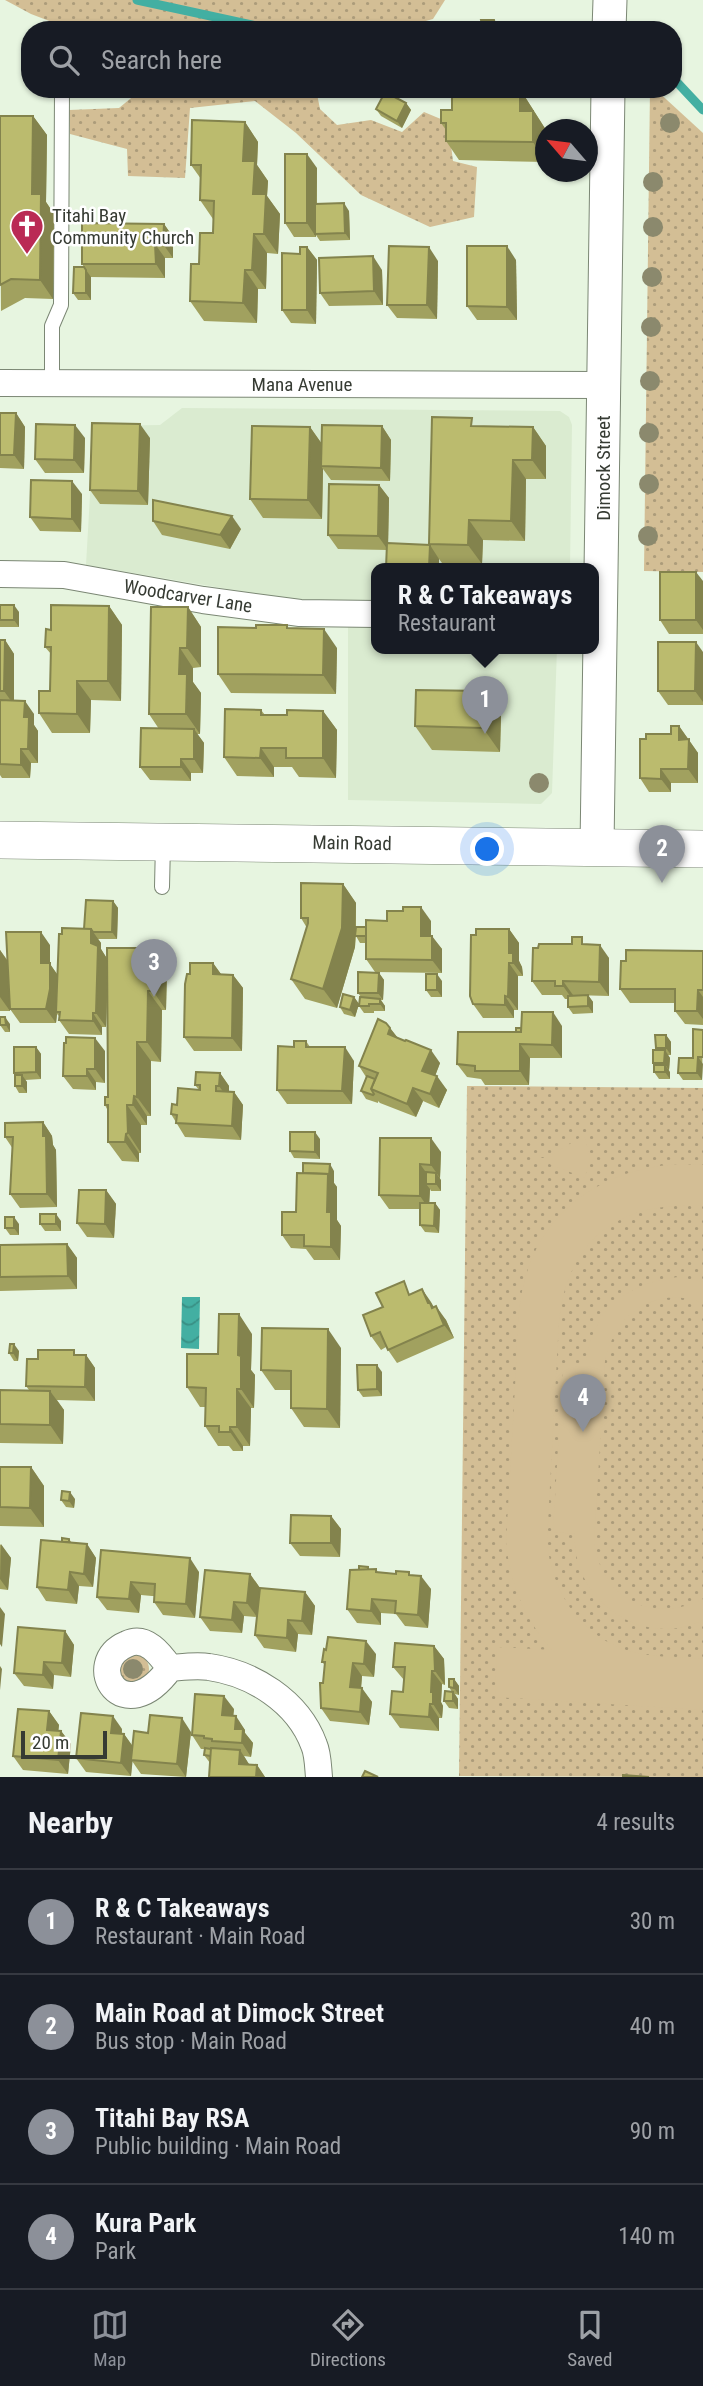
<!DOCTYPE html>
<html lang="en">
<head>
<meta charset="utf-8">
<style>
	:root { --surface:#171b24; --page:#20242c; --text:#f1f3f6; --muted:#9ea1a6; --line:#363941; --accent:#8c9099 }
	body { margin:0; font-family:"Roboto Condensed",sans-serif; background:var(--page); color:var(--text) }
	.compass { position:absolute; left:535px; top:119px; width:63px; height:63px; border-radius:50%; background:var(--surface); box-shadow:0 2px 5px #0004; rotate:298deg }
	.scale { position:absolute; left:21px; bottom:18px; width:86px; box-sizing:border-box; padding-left:7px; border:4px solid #363b33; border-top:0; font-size:19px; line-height:24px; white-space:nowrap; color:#363b33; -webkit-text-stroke:5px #fff; paint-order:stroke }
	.you { position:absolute; left:488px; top:850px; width:24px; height:24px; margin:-18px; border:5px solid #fff; border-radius:50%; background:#1a73e8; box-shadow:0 0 0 10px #1a73e833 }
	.badge { display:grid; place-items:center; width:46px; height:46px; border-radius:50%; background:var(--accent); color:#fff; font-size:23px; font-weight:700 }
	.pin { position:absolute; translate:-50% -58px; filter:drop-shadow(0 2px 4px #0008) }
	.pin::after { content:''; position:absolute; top:37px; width:24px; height:21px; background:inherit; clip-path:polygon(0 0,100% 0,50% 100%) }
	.popup { position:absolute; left:371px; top:563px; width:228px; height:91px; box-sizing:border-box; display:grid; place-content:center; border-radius:14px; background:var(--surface); filter:drop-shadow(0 2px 5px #0005); font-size:23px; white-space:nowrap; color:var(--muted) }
	.popup b { font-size:26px; color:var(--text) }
	.popup::after { content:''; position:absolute; left:50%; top:100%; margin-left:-14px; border:14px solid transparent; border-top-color:var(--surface) }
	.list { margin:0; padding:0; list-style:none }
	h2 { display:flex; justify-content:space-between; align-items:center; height:91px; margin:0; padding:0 28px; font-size:30px }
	h2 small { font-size:23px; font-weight:400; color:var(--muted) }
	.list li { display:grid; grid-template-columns:46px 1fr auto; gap:21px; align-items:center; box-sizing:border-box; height:105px; padding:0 28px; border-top:2px solid var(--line) }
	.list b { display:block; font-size:26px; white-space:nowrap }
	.list p { margin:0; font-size:23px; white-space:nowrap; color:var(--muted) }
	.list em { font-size:23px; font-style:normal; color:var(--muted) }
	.icon { flex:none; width:38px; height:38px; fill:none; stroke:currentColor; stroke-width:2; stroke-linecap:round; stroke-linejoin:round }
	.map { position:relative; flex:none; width:703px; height:1777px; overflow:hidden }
	.search { position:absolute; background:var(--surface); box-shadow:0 2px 5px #0004; left:21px; right:21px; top:21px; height:77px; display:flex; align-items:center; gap:18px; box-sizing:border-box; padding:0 24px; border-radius:28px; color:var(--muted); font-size:26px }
	.sheet { height:511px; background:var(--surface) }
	nav { display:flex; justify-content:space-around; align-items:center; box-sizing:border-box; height:98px; border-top:2px solid var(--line); background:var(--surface); font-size:19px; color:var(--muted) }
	nav a { display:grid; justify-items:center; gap:4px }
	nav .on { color:var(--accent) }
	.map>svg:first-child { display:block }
	.built { fill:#daebd0 }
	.green { fill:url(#green-dots) }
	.pitch { fill:#d3be95 }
	.water { fill:url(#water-waves) }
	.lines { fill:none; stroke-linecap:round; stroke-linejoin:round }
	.stream { stroke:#43afa2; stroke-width:9 }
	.service-casing { stroke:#7b8774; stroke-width:16 }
	.minor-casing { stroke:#7b8774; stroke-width:28 }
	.tertiary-casing { stroke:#7b8774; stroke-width:35 }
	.secondary-casing { stroke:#7b8774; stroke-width:38 }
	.service { stroke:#fff; stroke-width:14 }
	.minor { stroke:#fff; stroke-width:26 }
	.tertiary { stroke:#fff; stroke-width:33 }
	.secondary { stroke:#fff; stroke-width:37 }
	.tree { fill:#8b896d }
	.wall { fill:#a1a15f }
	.shaded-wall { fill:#83834d }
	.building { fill:#bbbb6e; stroke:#83834d; stroke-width:2 }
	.labels { text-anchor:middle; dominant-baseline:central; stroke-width:5; stroke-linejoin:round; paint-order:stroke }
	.poi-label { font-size:19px; fill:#363b33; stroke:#fff; text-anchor:start }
	.street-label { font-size:19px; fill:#363b33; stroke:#fff }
</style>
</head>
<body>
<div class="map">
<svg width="703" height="1777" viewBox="0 0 703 1777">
	<defs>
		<pattern id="green-dots" width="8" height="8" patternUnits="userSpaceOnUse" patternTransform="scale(1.75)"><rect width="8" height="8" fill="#d3be95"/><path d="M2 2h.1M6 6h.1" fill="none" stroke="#ac9c7a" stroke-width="1.8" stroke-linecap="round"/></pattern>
		<pattern id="water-waves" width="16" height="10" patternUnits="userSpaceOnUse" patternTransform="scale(1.75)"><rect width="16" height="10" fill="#43afa2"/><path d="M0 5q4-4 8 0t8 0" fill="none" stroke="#399085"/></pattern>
	</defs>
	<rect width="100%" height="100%" fill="#e7f5e0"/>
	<!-- built -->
	<g class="built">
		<polygon points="182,408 560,411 569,417 572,425 570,568 377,568 376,602 298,601 86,565 94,426 160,425"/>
		<polygon points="348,626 376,626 377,648 557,648 552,793 541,804 348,800"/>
	</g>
	<!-- green -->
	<g class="green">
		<polygon points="5,0 445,0 433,19 393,30 73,30 31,14"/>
		<polygon points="142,89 316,89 320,109 337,125 371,120 402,132 424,112 448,122 453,161 477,167 474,217 430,227 361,195 296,133 255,101 190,108 185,178 128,176 127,149 70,134 69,110 119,108"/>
		<polygon points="650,89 655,89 703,133 703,572 644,571"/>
		<polygon points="467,1086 703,1088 703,1777 459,1776"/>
		<circle cx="134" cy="1669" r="15"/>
	</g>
	<!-- pitch -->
	<g class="pitch">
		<polygon points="584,1135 590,1156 585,1178 547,1163 543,1165 539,1163 540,1158 547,1158"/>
		<path d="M679,1164L703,1165V1206C621,1201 568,1237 559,1321L547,1541C551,1592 582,1639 633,1652C656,1658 680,1657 703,1659V1710L495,1697L497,1647L552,1650C524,1618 510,1584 506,1542C509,1490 512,1439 515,1387C517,1357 516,1326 521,1297C535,1214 599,1169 679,1164Z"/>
		<path d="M678,1277L703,1282V1303C654,1285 615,1314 605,1361L594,1543C603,1600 652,1624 703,1599V1620C643,1650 571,1600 575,1534L553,1532L563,1363H586C592,1310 626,1283 678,1277Z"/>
	</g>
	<!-- water -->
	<polygon class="water" points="182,1297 200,1297 199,1349 181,1348"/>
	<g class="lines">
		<!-- stream -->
		<g class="stream">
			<polyline points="137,0 275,30"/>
			<polyline points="673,78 703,110"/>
		</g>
		<defs>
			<g id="service">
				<polyline points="52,383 52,326 61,305 62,89"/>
				<polyline points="162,887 163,843"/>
			</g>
			<g id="minor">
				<polyline points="0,383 603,385"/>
				<polyline points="0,574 64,575 203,600 300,613 377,614"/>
				<path d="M170,1668C160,1654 146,1635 127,1644C81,1663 123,1733 170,1668C183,1667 197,1665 209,1667C252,1673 298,1701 314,1745C318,1754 318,1767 319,1777"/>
			</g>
			<g id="tertiary">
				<polyline points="609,30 610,0"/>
				<polyline points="597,847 608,89"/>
			</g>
			<polyline id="secondary" points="0,840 703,849"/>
		</defs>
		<!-- service casing -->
		<use href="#service" class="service-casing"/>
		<!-- minor casing -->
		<use href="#minor" class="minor-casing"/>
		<!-- tertiary casing -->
		<use href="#tertiary" class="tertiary-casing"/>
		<!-- secondary casing -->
		<use href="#secondary" class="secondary-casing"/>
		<!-- service -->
		<use href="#service" class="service"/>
		<!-- minor -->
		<use href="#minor" class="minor"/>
		<!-- tertiary -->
		<use href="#tertiary" class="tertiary"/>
		<!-- secondary -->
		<use href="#secondary" class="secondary"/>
	</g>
	<!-- trees -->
	<g class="tree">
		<circle cx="670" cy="123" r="10"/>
		<circle cx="653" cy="182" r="10"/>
		<circle cx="653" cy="227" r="10"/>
		<circle cx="652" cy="277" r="10"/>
		<circle cx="651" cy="327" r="10"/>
		<circle cx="650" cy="381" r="10"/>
		<circle cx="649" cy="433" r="10"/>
		<circle cx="649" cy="484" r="10"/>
		<circle cx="648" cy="536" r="10"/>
		<circle cx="539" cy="783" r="10"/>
		<circle cx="133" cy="1669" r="10"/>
	</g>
	<!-- wall -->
	<g class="wall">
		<polygon points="398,89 429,89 429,92"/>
		<polygon points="520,89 546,130 545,162 459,160 446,141 446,130 441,123"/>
		<polygon points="406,103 411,110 402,128 381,116 376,109"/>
		<polygon points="0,116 33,116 47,135 46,202 54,214 53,299 25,298 1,311"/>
		<polygon points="245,122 258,142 257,165 268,181 267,196 280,214 278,254 267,253 266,289 258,289 257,323 204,321 190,301 199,264 213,233 213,219 200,200 201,179 191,165"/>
		<polygon points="317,168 317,204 349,211 350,240 320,241 316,235 316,237 294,237 285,223"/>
		<polygon points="164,224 173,237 173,258 165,258 165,278 91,277 91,300 78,300 73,293 84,267 82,264"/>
		<polygon points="307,247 317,260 316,324 291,323 282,310 300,254"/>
		<polygon points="516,260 517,320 477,320 467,306"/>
		<polygon points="438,261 437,319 397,318 387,305"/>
		<polygon points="382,270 383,305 329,306 320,293"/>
		<polygon points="0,413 16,413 25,427 24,469 0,468"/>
		<polygon points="382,426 391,440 390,481 331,480 323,469 322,519 263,518 250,499 310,427 322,444"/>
		<polygon points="477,426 533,427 546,446 546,479 526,479 525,541 483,540 482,564 442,563 439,559 387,550 338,549 328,535 379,485 389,498 388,543 429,545"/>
		<polygon points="85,438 84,473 45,473 35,459"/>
		<polygon points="150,438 148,505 100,504 90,490"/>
		<polygon points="82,494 81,532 40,531 30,517"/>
		<polygon points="153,521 241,529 230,549 162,535"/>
		<polygon points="703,581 703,634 669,634 660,620"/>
		<polygon points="0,605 19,612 19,627 0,627"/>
		<polygon points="109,606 122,625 121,701 91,700 90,733 52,733 39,713 50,691 51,654 45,647 51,630"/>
		<polygon points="188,607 201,627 201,667 193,668 193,682 201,693 200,734 197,734 204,743 203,773 191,773 191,781 150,780 140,767 159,729 149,714"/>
		<polygon points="0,640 5,640 14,654 14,701 34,714 34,725 38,731 38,763 31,763 30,778 2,778 0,775"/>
		<polygon points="337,648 336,694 231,693 218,674"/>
		<polygon points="703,652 703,705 668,705 658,691"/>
		<polygon points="261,710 265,715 287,715 323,711 337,730 336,778 299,777 292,767 274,767 274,777 237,776 224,757"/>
		<polygon points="501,715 500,752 432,750 415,726"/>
		<polygon points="679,726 698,753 698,783 671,783 671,792 649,792 640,778 646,739 671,734"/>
		<polygon points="343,884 356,903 356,927 366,927 431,921 431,936 442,949 442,973 375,972 366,959 366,943 360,943 356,936 355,947 337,1008 305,999 291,979 307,928 301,918"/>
		<polygon points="113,901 118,908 117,939 98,939 101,943 101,949 107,959 153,948 167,968 166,1010 162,1010 161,1062 151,1061 151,1116 147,1116 147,1125 141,1125 141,1153 139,1153 139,1162 122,1161 108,1142 108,1111 105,1105 108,1097 108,976 106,1027 102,1027 102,1035 69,1034 59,1020 59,1016 57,1014 56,1023 20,1023 10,1009 9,989 10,1011 0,1011 0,950 8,961 50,945 50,964 57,974 62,934 84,929"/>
		<polygon points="509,929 519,943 519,961 522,967 523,976 518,976 518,1010 514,1010 514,1018 483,1018 473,1004 476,935"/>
		<polygon points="588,944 609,958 609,996 573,995 588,995 593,1002 593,1013 573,1014 568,1007 568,999 565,999 562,995 542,995 532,981"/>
		<polygon points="703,951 703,1025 685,1024 675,1011 675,1003 630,1003 620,989 626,961"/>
		<polygon points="213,963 221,974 233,975 243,988 242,1051 194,1051 184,1037 190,974"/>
		<polygon points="379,973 384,980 383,1000 381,1000 385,1006 385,1011 374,1011 374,1013 364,1013 359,1006 361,997 358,993"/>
		<polygon points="442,981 442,997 431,997 426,990"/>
		<polygon points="354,997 359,1004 355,1017 344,1014 340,1007"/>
		<polygon points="10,1024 10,1032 5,1032 0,1025"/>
		<polygon points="562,1026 562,1058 530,1058 529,1085 485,1085 481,1079 467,1077 457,1064"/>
		<polygon points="390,1028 398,1038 440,1063 435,1076 447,1090 439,1108 423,1101 416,1117 380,1103 378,1101 378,1103 366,1099 361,1091 366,1077 359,1066"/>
		<polygon points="703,1030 702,1080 683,1080 678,1073 693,1058"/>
		<polygon points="666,1035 671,1042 671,1055 668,1055 670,1058 669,1070 670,1079 659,1079 654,1072 654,1065 653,1063 657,1050 656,1048"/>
		<polygon points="306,1041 310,1047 354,1061 352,1104 287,1104 277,1090 294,1047"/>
		<polygon points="36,1047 41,1054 41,1079 25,1080 27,1082 27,1093 19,1093 15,1086 16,1075 14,1073"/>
		<polygon points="105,1051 105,1083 96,1082 96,1090 73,1089 63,1076"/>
		<polygon points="220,1073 229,1086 229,1091 234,1092 243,1105 241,1140 185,1137 171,1114 177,1105 199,1090 195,1085"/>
		<polygon points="43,1122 52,1136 53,1145 56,1150 57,1207 20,1208 10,1194 13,1149 5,1137"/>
		<polygon points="380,1138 441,1152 440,1178 441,1191 431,1191 430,1189 429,1203 435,1203 440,1210 439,1233 425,1232 420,1225 420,1209 389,1209 379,1195"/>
		<polygon points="320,1139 320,1159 294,1158 290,1151"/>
		<polygon points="334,1171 334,1183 337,1187 337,1220 341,1226 340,1260 314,1260 306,1249 291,1248 282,1235 296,1212"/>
		<polygon points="106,1190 116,1204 114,1238 87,1237 77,1223"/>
		<polygon points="61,1221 61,1231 45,1231 40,1224"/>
		<polygon points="19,1224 19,1235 10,1235 5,1228"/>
		<polygon points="67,1244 77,1258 77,1289 0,1291 0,1245"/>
		<polygon points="422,1289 433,1307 446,1320 454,1338 397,1363 386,1347 381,1350 371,1336 412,1293"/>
		<polygon points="252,1334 251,1370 255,1375 254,1408 251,1408 250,1446 243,1446 243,1451 233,1451 229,1446 218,1446 205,1426 205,1407 200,1407 187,1387 218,1354"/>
		<polygon points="341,1348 340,1428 304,1427 291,1408 291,1390 275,1390 261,1370"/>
		<polygon points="19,1351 18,1361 14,1361 9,1353"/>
		<polygon points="77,1355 86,1355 95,1368 95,1401 57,1400 64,1410 63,1444 0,1443 0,1390 29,1390 26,1386 38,1359"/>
		<polygon points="382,1372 382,1396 363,1397 358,1390"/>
		<polygon points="0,1467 31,1467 44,1486 44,1527 0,1526"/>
		<polygon points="75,1499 74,1508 66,1507 61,1500"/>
		<polygon points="331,1516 341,1529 340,1557 300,1556 290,1543"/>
		<polygon points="69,1539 72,1543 87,1544 96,1558 93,1587 79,1586 77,1604 46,1601 37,1587 62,1542"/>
		<polygon points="0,1544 11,1558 8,1590 0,1589"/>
		<polygon points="101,1550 199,1572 195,1618 163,1615 154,1602 154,1596 152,1596 141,1595 139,1613 107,1610 97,1597"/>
		<polygon points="368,1567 370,1570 376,1569 378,1572 411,1575 431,1589 428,1628 405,1626 396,1614 381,1613 381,1625 357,1623 347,1609 359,1570"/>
		<polygon points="250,1574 260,1588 305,1592 315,1606 312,1635 298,1634 296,1652 264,1648 255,1635 257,1617 244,1616 242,1633 210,1631 200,1617"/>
		<polygon points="65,1631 74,1645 71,1677 54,1675 53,1689 24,1686 14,1673"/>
		<polygon points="434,1646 444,1659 445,1685 442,1684 441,1702 443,1706 442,1718 439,1718 439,1731 400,1728 390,1714 403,1692 404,1680 393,1667"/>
		<polygon points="376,1654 374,1677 362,1676 361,1688 372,1702 369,1725 330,1721 321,1708 325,1665 322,1662"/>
		<polygon points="454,1679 459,1686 459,1695 455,1694 458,1699 458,1709 449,1708 444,1701 452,1692 449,1687"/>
		<polygon points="234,1709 233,1716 245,1730 245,1733 253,1743 251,1757 244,1756 249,1765 257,1765 265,1777 209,1777 210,1763 204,1755 205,1749 201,1749 192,1735"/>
		<polygon points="49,1711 59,1725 58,1731 61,1731 71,1744 68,1774 23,1770 13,1756"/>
		<polygon points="122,1729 122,1734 124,1734 133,1747 148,1733 191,1732 186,1777 141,1774 132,1761 131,1776 86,1772 76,1758"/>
	</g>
	<!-- shaded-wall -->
	<g class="shaded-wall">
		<polygon points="520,89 546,130 545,160 533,142 520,111"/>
		<polygon points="406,103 411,110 402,128 397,121"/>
		<polygon points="33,116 47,135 46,202 54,214 53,299 40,280 32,194"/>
		<polygon points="245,122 258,142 257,165 268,181 267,196 280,214 278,254 264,234 243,161"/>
		<polygon points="307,154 317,168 316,237 307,223"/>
		<polygon points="344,203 349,211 350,240 345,233"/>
		<polygon points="164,224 173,237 173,258 163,244"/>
		<polygon points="254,234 267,253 266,289 252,270"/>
		<polygon points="155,244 165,258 165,278 156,264"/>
		<polygon points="507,246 516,260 517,320 507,307"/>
		<polygon points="307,247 317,260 316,324 307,310"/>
		<polygon points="429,247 438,261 437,319 427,305"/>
		<polygon points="373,256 382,270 383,305 374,291"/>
		<polygon points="86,270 91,277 91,300 86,293"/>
		<polygon points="245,270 258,289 257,323 243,303"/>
		<polygon points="16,413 25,427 24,469 14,455"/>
		<polygon points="140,424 150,438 148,505 138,491"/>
		<polygon points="75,425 85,438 84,473 74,460"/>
		<polygon points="382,426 391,440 390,481 381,468"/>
		<polygon points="310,427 324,447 321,466 323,469 322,519 308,500"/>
		<polygon points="533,427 546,446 546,479 532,460"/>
		<polygon points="513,460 526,479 525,541 511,521"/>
		<polygon points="72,481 82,494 81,532 72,519"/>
		<polygon points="379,485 389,498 388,550 378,536"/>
		<polygon points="232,516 241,529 230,549 220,535"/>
		<polygon points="469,520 483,540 482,564 468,545"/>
		<polygon points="430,545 439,559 439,568 429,568"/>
		<polygon points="696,572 703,581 703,630 696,620"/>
		<polygon points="14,605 19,612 19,627 14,620"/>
		<polygon points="109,606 122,625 121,701 108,681"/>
		<polygon points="188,607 201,627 201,667 187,648"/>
		<polygon points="324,629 337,648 336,694 323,675"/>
		<polygon points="5,640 14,654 14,705 4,691"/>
		<polygon points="696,642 703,652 703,702 695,691"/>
		<polygon points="180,648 193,668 193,682 201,693 200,734 186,714 179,674"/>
		<polygon points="77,681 91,700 90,733 77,714"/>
		<polygon points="484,691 501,715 500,752 483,728"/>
		<polygon points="25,701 34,714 34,725 38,731 38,763 28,749 24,717"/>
		<polygon points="323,711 337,730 336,778 323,758"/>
		<polygon points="679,726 698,753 698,783 688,769 679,740"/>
		<polygon points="194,729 204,743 203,773 194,759"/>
		<polygon points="261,748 274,767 274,777 260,758"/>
		<polygon points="21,749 31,763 30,778 21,765"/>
		<polygon points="181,759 191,773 191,781 181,767"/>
		<polygon points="661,769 671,783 671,792 661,779"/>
		<polygon points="343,884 356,903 355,947 337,1008 323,989"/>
		<polygon points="113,901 118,908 117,939 112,932"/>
		<polygon points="421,907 431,921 431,949 421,936"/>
		<polygon points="91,929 101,943 101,949 108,960 106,1027 96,1013 91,943"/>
		<polygon points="509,929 519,943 519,961 522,967 523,976 513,963 509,953"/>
		<polygon points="41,932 50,945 50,964 59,977 56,1012 57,1014 56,1023 46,1009 41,963"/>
		<polygon points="432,936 442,949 442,973 432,960"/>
		<polygon points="600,945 609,958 609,996 599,982"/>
		<polygon points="153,948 167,968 166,1010 153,991"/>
		<polygon points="0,950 8,962 10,1011 0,997"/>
		<polygon points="213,963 223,977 213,974"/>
		<polygon points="509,963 518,976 518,1010 508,997"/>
		<polygon points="379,973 384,980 383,1000 378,993"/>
		<polygon points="437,974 442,981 442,997 437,990"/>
		<polygon points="233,975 243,988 242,1051 232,1038"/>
		<polygon points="563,981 573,995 573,1000 563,986"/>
		<polygon points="698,990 703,997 703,1019 697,1011"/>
		<polygon points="148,991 162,1010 161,1062 147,1042"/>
		<polygon points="588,995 593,1002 593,1013 588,1006"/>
		<polygon points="505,996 514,1010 514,1018 505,1005"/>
		<polygon points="354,997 359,1004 355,1017 350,1010"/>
		<polygon points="380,999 385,1006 385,1011 380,1004"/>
		<polygon points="553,1012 562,1026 562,1058 552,1045"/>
		<polygon points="93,1013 102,1027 102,1035 93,1021"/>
		<polygon points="5,1017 10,1024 10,1032 6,1025"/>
		<polygon points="390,1028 400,1041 388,1034"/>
		<polygon points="666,1035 671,1042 671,1055 666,1048"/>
		<polygon points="95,1038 105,1051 105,1083 95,1069"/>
		<polygon points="137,1042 151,1061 151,1116 137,1097"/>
		<polygon points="520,1044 530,1058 529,1085 520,1071"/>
		<polygon points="36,1047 41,1054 41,1079 36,1072"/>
		<polygon points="345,1047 354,1061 352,1104 342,1091"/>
		<polygon points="431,1050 440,1063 432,1084 422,1071"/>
		<polygon points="665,1050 670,1058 669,1070 664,1063"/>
		<polygon points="698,1057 703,1064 702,1080 697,1073"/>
		<polygon points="665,1065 670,1072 670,1079 665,1072"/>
		<polygon points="87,1069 96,1082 96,1090 87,1076"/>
		<polygon points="220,1073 229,1086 229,1100 219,1086"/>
		<polygon points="22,1075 27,1082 27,1093 22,1086"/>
		<polygon points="437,1076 447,1090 439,1108 430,1094"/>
		<polygon points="413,1088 423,1101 416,1117 407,1104"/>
		<polygon points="234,1092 243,1105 241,1140 232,1126"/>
		<polygon points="134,1096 147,1116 147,1125 133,1105"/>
		<polygon points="127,1105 141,1125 141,1153 128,1133"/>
		<polygon points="43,1122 52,1136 53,1145 56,1150 57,1207 47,1194"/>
		<polygon points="315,1132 320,1139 320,1159 315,1152"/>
		<polygon points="126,1134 139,1153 139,1162 125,1142"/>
		<polygon points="431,1138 441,1152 440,1178 431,1165"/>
		<polygon points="330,1164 334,1171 334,1183 337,1187 337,1220 341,1226 340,1260 331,1247 327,1212 328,1174"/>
		<polygon points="420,1164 430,1178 426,1184 430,1189 429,1209 420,1196"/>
		<polygon points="436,1173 441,1180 441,1191 436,1184"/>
		<polygon points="106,1190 116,1204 114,1238 105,1224"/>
		<polygon points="435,1203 440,1210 439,1233 434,1226"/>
		<polygon points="56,1214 61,1221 61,1231 56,1224"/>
		<polygon points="14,1217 19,1224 19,1235 14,1228"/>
		<polygon points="67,1244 77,1258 77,1289 68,1276"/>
		<polygon points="422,1289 431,1302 439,1316 428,1303"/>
		<polygon points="436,1306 446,1320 454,1338 444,1325"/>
		<polygon points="239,1314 252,1334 251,1370 255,1375 254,1408 241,1389 238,1355"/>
		<polygon points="328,1329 341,1348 340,1428 327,1409"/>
		<polygon points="14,1344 19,1351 18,1361 13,1353"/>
		<polygon points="86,1355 95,1368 95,1401 85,1387"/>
		<polygon points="377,1365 382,1372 382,1396 377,1389"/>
		<polygon points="237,1389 251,1408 250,1446 237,1427"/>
		<polygon points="50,1391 64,1410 63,1444 50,1425"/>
		<polygon points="230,1427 243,1446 243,1451 230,1432"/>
		<polygon points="31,1467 44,1486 44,1527 30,1508"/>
		<polygon points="70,1492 75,1499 74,1508 69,1501"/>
		<polygon points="331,1516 341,1529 340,1557 331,1543"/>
		<polygon points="1,1544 11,1558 8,1590 0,1579"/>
		<polygon points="87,1544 96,1558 93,1587 84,1574"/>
		<polygon points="190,1558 199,1572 195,1618 186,1604"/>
		<polygon points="70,1572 79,1586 77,1604 68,1590"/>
		<polygon points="250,1574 260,1588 257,1617 247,1603"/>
		<polygon points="421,1576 431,1589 428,1628 418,1615"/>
		<polygon points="131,1582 141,1595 139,1613 129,1599"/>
		<polygon points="305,1592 315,1606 312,1635 302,1621"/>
		<polygon points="372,1599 381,1613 381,1625 371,1611"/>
		<polygon points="234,1602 244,1616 242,1633 232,1620"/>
		<polygon points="0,1607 5,1614 2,1647 0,1644"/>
		<polygon points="288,1620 298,1634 296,1652 287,1638"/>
		<polygon points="65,1631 74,1645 71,1677 62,1663"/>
		<polygon points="366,1641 376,1654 374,1677 364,1664"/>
		<polygon points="434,1646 444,1659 445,1685 435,1671"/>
		<polygon points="44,1662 54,1675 53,1689 43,1675"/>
		<polygon points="353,1663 362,1676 360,1701 350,1687"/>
		<polygon points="0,1666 2,1669 0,1690"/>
		<polygon points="432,1671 442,1684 441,1702 443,1706 442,1718 433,1704 431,1692"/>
		<polygon points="454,1679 459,1686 459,1695 454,1688"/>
		<polygon points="362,1688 372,1702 369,1725 360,1712"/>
		<polygon points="453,1692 458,1699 458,1709 453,1701"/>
		<polygon points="224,1696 234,1709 232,1728 222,1715"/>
		<polygon points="430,1704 439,1718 439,1731 429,1717"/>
		<polygon points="49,1711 59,1725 57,1743 47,1730"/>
		<polygon points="113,1716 122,1729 120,1747 111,1733"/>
		<polygon points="236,1716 245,1730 245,1733 253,1743 251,1757 242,1743 235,1729"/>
		<polygon points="182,1718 191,1732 186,1777 177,1764"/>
		<polygon points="61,1731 71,1744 68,1774 58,1760"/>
		<polygon points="124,1734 134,1748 131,1776 121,1763"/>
		<polygon points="240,1750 249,1764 248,1777 239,1764"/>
		<polygon points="257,1765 265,1777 256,1777"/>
	</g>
	<!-- building -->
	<g class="building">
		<polygon points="481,20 494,20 495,25 525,25 526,30 469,30 469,26 482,25"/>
		<polygon points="452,89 520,89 520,111 533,111 533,142 446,141 446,123 441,123 441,110 452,110"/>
		<polygon points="385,92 406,103 397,121 376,109"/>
		<polygon points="0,116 33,116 32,194 41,194 40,280 11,279 0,285"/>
		<polygon points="192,120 245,122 243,161 255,161 253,194 266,194 264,234 254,234 252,270 245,270 243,303 190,301 191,264 199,264 200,233 213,233 214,201 200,200 201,165 191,165"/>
		<rect x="285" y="154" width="22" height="69"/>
		<polygon points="344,203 345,233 315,234 315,204"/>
		<polygon points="82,223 164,224 163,244 155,244 156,264 82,264"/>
		<polygon points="389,246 429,247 427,305 387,305"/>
		<polygon points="467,246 507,246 507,307 467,306"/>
		<polygon points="300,247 307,247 307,310 282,310 282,253 300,254"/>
		<polygon points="373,256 374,291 320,293 319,258"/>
		<polygon points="74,267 84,267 86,270 86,293 73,293"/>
		<polygon points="0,413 16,413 14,455 0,455"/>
		<polygon points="432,417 472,418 471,426 533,427 532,460 513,460 511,521 469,520 468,545 429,544"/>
		<polygon points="92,423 140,424 138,491 90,490"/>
		<polygon points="36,424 75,425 74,460 35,459"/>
		<polygon points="322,425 382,426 381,468 321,466"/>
		<polygon points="252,426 310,427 308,500 250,499"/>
		<polygon points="31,480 72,481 72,519 30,517"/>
		<polygon points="329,484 379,485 378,536 328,535"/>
		<polygon points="153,500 232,516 220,535 153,521"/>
		<polygon points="387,543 430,545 429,568 386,568"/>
		<rect x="660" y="572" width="36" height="48"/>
		<rect x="0" y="605" width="14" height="15"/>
		<polygon points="51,605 109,606 108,681 77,681 77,714 39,713 39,691 50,691 51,647 45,647 46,629 51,630"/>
		<polygon points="151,607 188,607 187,648 180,648 179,674 187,674 186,714 149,714"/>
		<polygon points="256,625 287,625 287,628 324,629 323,675 218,674 218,627 256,628"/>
		<polygon points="0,640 5,640 4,691 0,691"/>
		<polygon points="658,642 696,642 695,691 658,691"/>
		<polygon points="416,690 484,691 483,728 415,726"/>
		<polygon points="0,700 25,701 24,717 29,717 28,749 21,749 21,765 0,764"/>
		<polygon points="225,709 261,710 261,715 287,715 287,710 323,711 323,758 286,758 286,748 261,748 260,758 224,757"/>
		<polygon points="671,726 679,726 679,740 689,739 688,769 661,769 661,779 640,778 640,739 646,739 646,734 671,734"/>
		<polygon points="141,728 194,729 194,759 181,759 181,767 140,767"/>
		<polygon points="301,883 343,884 342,928 323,989 291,979 308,923 308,918 301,918"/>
		<polygon points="86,900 113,901 112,932 93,932 91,929 84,929"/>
		<polygon points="403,907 421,907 421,936 432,936 432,960 366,959 366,920 387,921 387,911 403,911"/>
		<polygon points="356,927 366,927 366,936 355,936"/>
		<polygon points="62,928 91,929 91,943 98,946 96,1013 93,1013 93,1021 59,1020 60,1012 56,1012 59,934 62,934"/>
		<polygon points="476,929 509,929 509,953 513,953 513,963 509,963 508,997 505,996 505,1005 473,1004 470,996 471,935 476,935"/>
		<polygon points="6,932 41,932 41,963 50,963 50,989 46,1009 10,1009"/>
		<polygon points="572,937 582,937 582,944 600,945 599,982 563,981 563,986 555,986 555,981 532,981 533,948 538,948 539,944 572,944"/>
		<polygon points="107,948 153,948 153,991 148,991 147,1042 137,1042 137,1097 134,1096 133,1105 127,1105 128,1133 126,1134 125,1142 108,1142 108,1105 105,1105 105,1097 108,1097"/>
		<polygon points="626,950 703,951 703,990 698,990 697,1011 675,1011 675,989 620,989 621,961 626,961"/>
		<polygon points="190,963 213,963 213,974 233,975 232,1038 184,1037 185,984 187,974 190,974"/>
		<polygon points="358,972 379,973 378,993 358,993"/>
		<rect x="426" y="974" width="11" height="16"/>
		<polygon points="343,994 354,997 350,1010 340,1007"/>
		<polygon points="588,995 588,1006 568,1007 568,996"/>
		<polygon points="360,997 380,999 380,1004 369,1004 369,1006 359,1006"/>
		<polygon points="522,1012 553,1012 552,1045 520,1044 520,1071 475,1071 475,1066 457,1064 458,1032 521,1032"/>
		<polygon points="0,1017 5,1017 6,1025 0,1025"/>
		<polygon points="378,1019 386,1023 390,1028 388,1034 405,1041 406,1040 431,1050 422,1071 437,1076 430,1094 413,1088 407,1104 371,1089 378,1073 359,1066"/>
		<rect x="516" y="1028" width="5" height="4"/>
		<polygon points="693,1029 703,1030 703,1057 698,1057 697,1073 678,1073 679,1058 693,1058"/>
		<polygon points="655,1035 666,1035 666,1048 656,1048"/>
		<polygon points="66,1037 95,1038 95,1069 87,1069 87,1076 63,1076 64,1043 66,1043"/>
		<polygon points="294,1041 306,1041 306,1047 345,1047 342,1091 277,1090 278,1046 294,1047"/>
		<polygon points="14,1047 36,1047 36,1072 14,1073"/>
		<polygon points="653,1050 665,1050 664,1063 653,1063"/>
		<rect x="654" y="1065" width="11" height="7"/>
		<polygon points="196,1072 220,1073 219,1086 216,1086 216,1091 234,1092 232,1126 176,1123 177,1115 171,1114 172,1104 177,1105 178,1088 200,1090 200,1085 195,1085"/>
		<rect x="15" y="1075" width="7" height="11"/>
		<polygon points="367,1076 375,1079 371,1089 374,1094 373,1095 361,1091"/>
		<polygon points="43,1122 43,1136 46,1136 47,1194 10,1194 13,1137 5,1137 5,1123"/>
		<polygon points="290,1132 315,1132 315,1152 290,1151"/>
		<polygon points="380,1138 431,1138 431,1165 420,1164 420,1196 379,1195"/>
		<polygon points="303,1163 330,1164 329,1176 328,1174 303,1173"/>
		<polygon points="426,1172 436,1173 436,1184 426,1184"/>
		<polygon points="297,1173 328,1174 327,1212 331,1212 331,1247 304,1246 304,1235 282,1235 282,1212 296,1212"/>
		<polygon points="79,1190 106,1190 105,1224 77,1223"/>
		<polygon points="420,1203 435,1203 434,1226 420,1225"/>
		<rect x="40" y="1214" width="16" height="10"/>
		<rect x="5" y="1217" width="9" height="11"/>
		<polygon points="67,1244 68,1276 0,1277 0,1245"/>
		<polygon points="404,1281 409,1295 422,1289 428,1303 430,1303 432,1308 436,1306 444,1325 388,1350 380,1332 371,1336 363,1315 383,1307 376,1293"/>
		<polygon points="219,1314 239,1314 238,1355 241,1356 241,1389 237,1389 237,1427 230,1427 230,1432 219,1432 219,1426 205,1426 206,1388 187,1387 187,1354 218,1354"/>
		<polygon points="262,1328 328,1329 327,1409 291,1408 291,1371 261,1370"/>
		<polygon points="10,1344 14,1344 13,1353 9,1353"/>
		<polygon points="38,1350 74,1350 74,1355 86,1355 85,1387 26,1386 27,1359 38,1359"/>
		<polygon points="357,1365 377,1365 377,1389 358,1390"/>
		<polygon points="0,1390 50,1391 50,1425 0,1424"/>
		<polygon points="0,1467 31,1467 30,1508 0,1507"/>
		<polygon points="62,1491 70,1492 69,1501 61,1500"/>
		<polygon points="291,1515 331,1516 331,1543 290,1543"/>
		<polygon points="62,1538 69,1539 69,1542 62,1542"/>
		<polygon points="41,1540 87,1544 84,1574 70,1572 68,1590 37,1587"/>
		<polygon points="101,1550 190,1558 186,1604 154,1602 155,1584 142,1583 131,1582 129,1599 97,1597"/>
		<polygon points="359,1566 368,1567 368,1570 359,1570"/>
		<polygon points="376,1569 376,1572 396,1574 396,1571 409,1572 409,1575 421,1576 418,1615 395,1613 396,1601 372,1599 371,1611 347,1609 350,1570"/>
		<polygon points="205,1570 250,1574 247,1603 234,1602 232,1620 200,1617"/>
		<polygon points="260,1588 305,1592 302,1621 288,1620 287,1638 255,1635"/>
		<polygon points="18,1627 65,1631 62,1663 44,1662 43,1675 14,1673"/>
		<polygon points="328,1637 366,1641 364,1664 353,1663 350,1687 362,1688 360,1712 321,1708 320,1683 323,1683 325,1662 322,1662 324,1649 326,1650"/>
		<polygon points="395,1643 434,1646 435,1671 432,1671 431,1692 433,1692 433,1704 430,1704 429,1717 390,1714 392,1691 403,1692 404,1680 405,1667 393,1667"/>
		<polygon points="449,1679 454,1679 454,1688 449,1687"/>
		<polygon points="445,1691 453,1692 453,1701 444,1701"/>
		<polygon points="195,1694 224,1696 222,1715 236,1716 235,1729 243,1729 242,1743 212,1741 212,1739 204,1738 204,1736 192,1735"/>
		<polygon points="18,1709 49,1711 47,1730 61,1731 58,1760 13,1756"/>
		<polygon points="81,1713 113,1716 111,1733 124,1734 121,1763 76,1758"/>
		<polygon points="150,1715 182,1718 177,1764 131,1760 134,1731 148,1733"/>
		<polygon points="205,1748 211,1749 211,1756 204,1755"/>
		<polygon points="211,1748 240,1750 239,1764 257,1765 256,1777 209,1777"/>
		<polygon points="365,1771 378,1777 362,1777"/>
		<polygon points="623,1775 649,1777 623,1777"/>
	</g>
	<!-- icons -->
	<defs>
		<symbol id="church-pin" viewBox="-11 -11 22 30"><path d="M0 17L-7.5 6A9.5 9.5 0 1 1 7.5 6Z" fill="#ba2a55" stroke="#fff"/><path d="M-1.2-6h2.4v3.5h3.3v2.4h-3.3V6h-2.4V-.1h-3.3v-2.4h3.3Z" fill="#fff"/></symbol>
	</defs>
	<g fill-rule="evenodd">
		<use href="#church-pin" x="8" y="207" width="38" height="52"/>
	</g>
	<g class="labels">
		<!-- poi labels -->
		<g class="poi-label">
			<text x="52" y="215">Titahi Bay<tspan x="52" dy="22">Community Church</tspan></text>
		</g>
		<!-- street labels -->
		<g class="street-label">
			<text x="302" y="384">Mana Avenue</text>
			<text transform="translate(603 468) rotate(-90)">Dimock Street</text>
			<text transform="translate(188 596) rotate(9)">Woodcarver Lane</text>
			<text transform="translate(352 843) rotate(1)">Main Road</text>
		</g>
	</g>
</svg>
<svg class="compass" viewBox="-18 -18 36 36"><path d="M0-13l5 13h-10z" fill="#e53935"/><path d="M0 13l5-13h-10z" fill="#9ea1a6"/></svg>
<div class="scale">20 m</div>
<div class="you"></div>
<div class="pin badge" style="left:485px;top:734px">1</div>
<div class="popup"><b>R &amp; C Takeaways</b>Restaurant</div>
<div class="pin badge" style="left:662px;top:883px">2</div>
<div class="pin badge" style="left:154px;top:997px">3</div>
<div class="pin badge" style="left:583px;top:1432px">4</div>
<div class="search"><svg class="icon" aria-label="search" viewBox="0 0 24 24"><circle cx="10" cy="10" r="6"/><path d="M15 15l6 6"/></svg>Search here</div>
</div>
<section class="sheet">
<h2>Nearby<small>4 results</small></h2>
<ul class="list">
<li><span class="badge">1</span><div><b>R &amp; C Takeaways</b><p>Restaurant · Main Road</p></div><em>30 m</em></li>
<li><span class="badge">2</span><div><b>Main Road at Dimock Street</b><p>Bus stop · Main Road</p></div><em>40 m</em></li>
<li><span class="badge">3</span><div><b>Titahi Bay RSA</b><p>Public building · Main Road</p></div><em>90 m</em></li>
<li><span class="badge">4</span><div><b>Kura Park</b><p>Park</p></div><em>140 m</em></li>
</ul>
</section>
<nav>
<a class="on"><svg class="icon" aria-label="map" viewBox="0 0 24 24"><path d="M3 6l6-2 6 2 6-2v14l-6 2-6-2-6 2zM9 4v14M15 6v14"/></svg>Map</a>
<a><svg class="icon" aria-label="directions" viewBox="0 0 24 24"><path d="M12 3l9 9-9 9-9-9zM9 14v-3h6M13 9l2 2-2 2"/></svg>Directions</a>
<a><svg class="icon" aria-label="saved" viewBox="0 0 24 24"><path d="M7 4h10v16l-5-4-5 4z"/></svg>Saved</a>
</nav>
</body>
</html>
